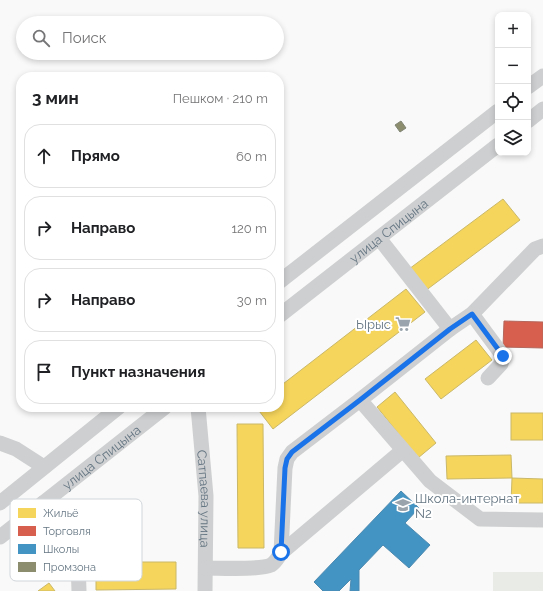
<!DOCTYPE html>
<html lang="ru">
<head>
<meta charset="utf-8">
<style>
	:root { --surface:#fff; --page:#f6f6f6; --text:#202124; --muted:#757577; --line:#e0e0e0 }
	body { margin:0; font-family:Raleway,sans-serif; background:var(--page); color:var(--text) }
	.controls { position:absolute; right:12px; top:12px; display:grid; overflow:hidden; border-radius:8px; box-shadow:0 2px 6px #0003 }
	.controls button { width:36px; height:36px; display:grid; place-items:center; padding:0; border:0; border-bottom:1px solid var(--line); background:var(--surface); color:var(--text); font:20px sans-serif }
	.stop { position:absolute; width:12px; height:12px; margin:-9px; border:3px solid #1a73e8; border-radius:50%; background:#fff }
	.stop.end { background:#1a73e8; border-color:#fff; box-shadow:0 1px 4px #0008 }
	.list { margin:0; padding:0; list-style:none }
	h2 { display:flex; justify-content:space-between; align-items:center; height:52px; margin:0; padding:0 16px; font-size:17px }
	h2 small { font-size:13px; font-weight:400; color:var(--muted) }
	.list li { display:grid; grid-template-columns:26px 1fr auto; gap:12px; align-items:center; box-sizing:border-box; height:64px; margin:0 8px 8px; padding:0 8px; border:1px solid var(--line); border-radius:16px }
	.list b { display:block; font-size:15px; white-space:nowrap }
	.list em { font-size:13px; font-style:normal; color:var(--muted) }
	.icon { flex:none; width:22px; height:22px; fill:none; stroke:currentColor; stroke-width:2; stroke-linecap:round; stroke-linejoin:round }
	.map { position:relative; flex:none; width:543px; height:591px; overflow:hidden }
	.search { position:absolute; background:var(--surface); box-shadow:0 2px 6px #0003; left:16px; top:16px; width:268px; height:44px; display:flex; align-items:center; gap:10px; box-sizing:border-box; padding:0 14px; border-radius:22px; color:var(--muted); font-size:15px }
	.panel { position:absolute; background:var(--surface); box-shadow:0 2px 6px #0003; left:16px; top:72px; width:268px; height:340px; border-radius:16px }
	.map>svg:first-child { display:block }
	.green { fill:#e8ebe6 }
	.homes { fill:#f6d55c; stroke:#cab868 }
	.shops { fill:#d6604d; stroke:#b4675d }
	.schools { fill:#4393c3; stroke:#4d8ab0 }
	.industry { fill:#8c8c6e; stroke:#808574 }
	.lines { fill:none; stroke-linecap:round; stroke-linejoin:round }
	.minor { stroke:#cecfd0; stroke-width:15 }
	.route { stroke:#1a73e8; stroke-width:5 }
	.labels { text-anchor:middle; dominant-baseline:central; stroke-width:4; stroke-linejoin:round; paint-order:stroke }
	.street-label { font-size:13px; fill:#657683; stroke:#fff }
	.poi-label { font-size:13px; fill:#657683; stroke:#fff; text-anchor:end }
	.key { fill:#fff; stroke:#d1d6da; stroke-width:1 }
	.key-label { font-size:11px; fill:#657683 }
</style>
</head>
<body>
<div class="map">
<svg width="543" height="591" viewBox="0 0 543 591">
	<rect width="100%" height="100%" fill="#f9f9f9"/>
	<!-- green -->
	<rect class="green" x="493" y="572" width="50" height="19"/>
	<!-- homes -->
	<g class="homes">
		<polygon points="503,199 520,220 425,291 409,269"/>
		<polygon points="406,289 425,312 273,429 256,407 279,407 279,387"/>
		<polygon points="476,340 492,360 441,399 425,379"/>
		<polygon points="395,392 436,443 418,458 377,407"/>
		<rect x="511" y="413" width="32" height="27"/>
		<polygon points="237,424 263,424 264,548 238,548"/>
		<polygon points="511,455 512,478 447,479 446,456"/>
		<polygon points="512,478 543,479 543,503 511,503"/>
		<polygon points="96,562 176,562 176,589 96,590"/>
		<polygon points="49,583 55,591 38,591"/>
	</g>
	<!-- shops -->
	<polygon class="shops" points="504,321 543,322 543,348 503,347"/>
	<!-- schools -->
	<polygon class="schools" points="401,491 419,508 405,523 430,545 409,568 383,545 359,570 359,591 350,591 351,579 339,591 323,591 314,582"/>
	<!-- industry -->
	<polygon class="industry" points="401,121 406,128 400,132 395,125"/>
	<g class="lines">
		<!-- minor -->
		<g class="minor">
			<polyline points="528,87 543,76"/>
			<polyline points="528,121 543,109"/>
			<polyline points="379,238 450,329 472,314 535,249 543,246"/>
			<polyline points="279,282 498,111"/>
			<polyline points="472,314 503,356 501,364 488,378"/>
			<path id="s1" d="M279,316L498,145"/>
			<polyline points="450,329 360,400 430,481 480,519 543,520"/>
			<path id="s2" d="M198,407L206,496L205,591"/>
			<polyline points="0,443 16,449 44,467"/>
			<polyline points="0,503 119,407"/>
			<polyline points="43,503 78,561 79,591"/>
			<path id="s3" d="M0,537L165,407"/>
			<polyline points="281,553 403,450"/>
			<path d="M206,568C220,568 260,570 271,565C276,562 278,557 281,553L285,468L287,459L292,452L360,400"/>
		</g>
	</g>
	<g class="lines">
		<!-- route -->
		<polyline class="route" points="281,552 285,468 287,459 292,452 360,400 450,329 472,314 503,356"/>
	</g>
	<!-- icons -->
	<defs>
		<symbol id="supermarket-bare" viewBox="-9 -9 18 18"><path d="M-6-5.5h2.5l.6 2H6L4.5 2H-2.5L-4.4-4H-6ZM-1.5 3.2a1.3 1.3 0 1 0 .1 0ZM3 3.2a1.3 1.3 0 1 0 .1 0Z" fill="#99a4ac" stroke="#fff" stroke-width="2.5" paint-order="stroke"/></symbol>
		<symbol id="school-bare" viewBox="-9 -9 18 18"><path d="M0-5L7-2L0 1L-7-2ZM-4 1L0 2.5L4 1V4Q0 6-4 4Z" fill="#99a4ac" stroke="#fff" stroke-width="2.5" paint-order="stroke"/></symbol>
	</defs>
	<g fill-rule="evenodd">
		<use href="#supermarket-bare" x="392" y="313" width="22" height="22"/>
		<use href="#school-bare" x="392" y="494" width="22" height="22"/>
	</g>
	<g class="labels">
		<!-- street labels -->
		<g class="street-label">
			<text stroke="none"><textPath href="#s1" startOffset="139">улица Спицына</textPath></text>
			<text stroke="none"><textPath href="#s3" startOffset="129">улица Спицына</textPath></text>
			<text stroke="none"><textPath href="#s2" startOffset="92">Сатпаева улица</textPath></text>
		</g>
		<!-- poi labels -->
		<g class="poi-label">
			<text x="391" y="324">Ырыс</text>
			<text x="415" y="498" text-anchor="start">Школа-интернат<tspan x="415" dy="15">N2</tspan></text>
		</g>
	</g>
	<!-- legend -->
	<rect x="10" y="499" width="132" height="82" rx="6" class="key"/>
	<rect x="18" y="508" width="18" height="10" fill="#f6d55c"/>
	<rect x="18" y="526" width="18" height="10" fill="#d6604d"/>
	<rect x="18" y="544" width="18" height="10" fill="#4393c3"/>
	<rect x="18" y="562" width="18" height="10" fill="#8c8c6e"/>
	<g class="key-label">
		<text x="43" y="517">Жильё</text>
		<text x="43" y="535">Торговля</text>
		<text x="43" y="553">Школы</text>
		<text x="43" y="571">Промзона</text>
	</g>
</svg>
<div class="controls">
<button>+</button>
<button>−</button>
<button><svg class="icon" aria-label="locate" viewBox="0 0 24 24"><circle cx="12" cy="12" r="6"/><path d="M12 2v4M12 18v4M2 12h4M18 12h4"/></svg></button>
<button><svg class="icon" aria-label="layers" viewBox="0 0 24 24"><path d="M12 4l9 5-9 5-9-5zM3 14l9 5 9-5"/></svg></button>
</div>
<div class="stop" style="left:281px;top:552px"></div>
<div class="stop end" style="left:503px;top:356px"></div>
<div class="search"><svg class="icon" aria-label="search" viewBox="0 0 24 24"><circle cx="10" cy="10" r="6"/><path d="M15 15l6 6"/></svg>Поиск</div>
<section class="panel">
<h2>3 мин<small>Пешком · 210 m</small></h2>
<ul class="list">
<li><svg class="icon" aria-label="ahead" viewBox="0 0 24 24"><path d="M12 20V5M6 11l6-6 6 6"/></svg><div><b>Прямо</b></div><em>60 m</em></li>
<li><svg class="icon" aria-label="right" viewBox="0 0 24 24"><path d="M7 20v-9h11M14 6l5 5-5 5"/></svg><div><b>Направо</b></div><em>120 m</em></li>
<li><svg class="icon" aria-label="right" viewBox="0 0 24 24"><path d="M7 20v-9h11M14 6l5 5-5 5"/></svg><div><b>Направо</b></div><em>30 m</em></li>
<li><svg class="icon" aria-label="arrive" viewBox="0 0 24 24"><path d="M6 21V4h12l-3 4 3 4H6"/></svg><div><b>Пункт назначения</b></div></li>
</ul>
</section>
</div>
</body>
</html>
